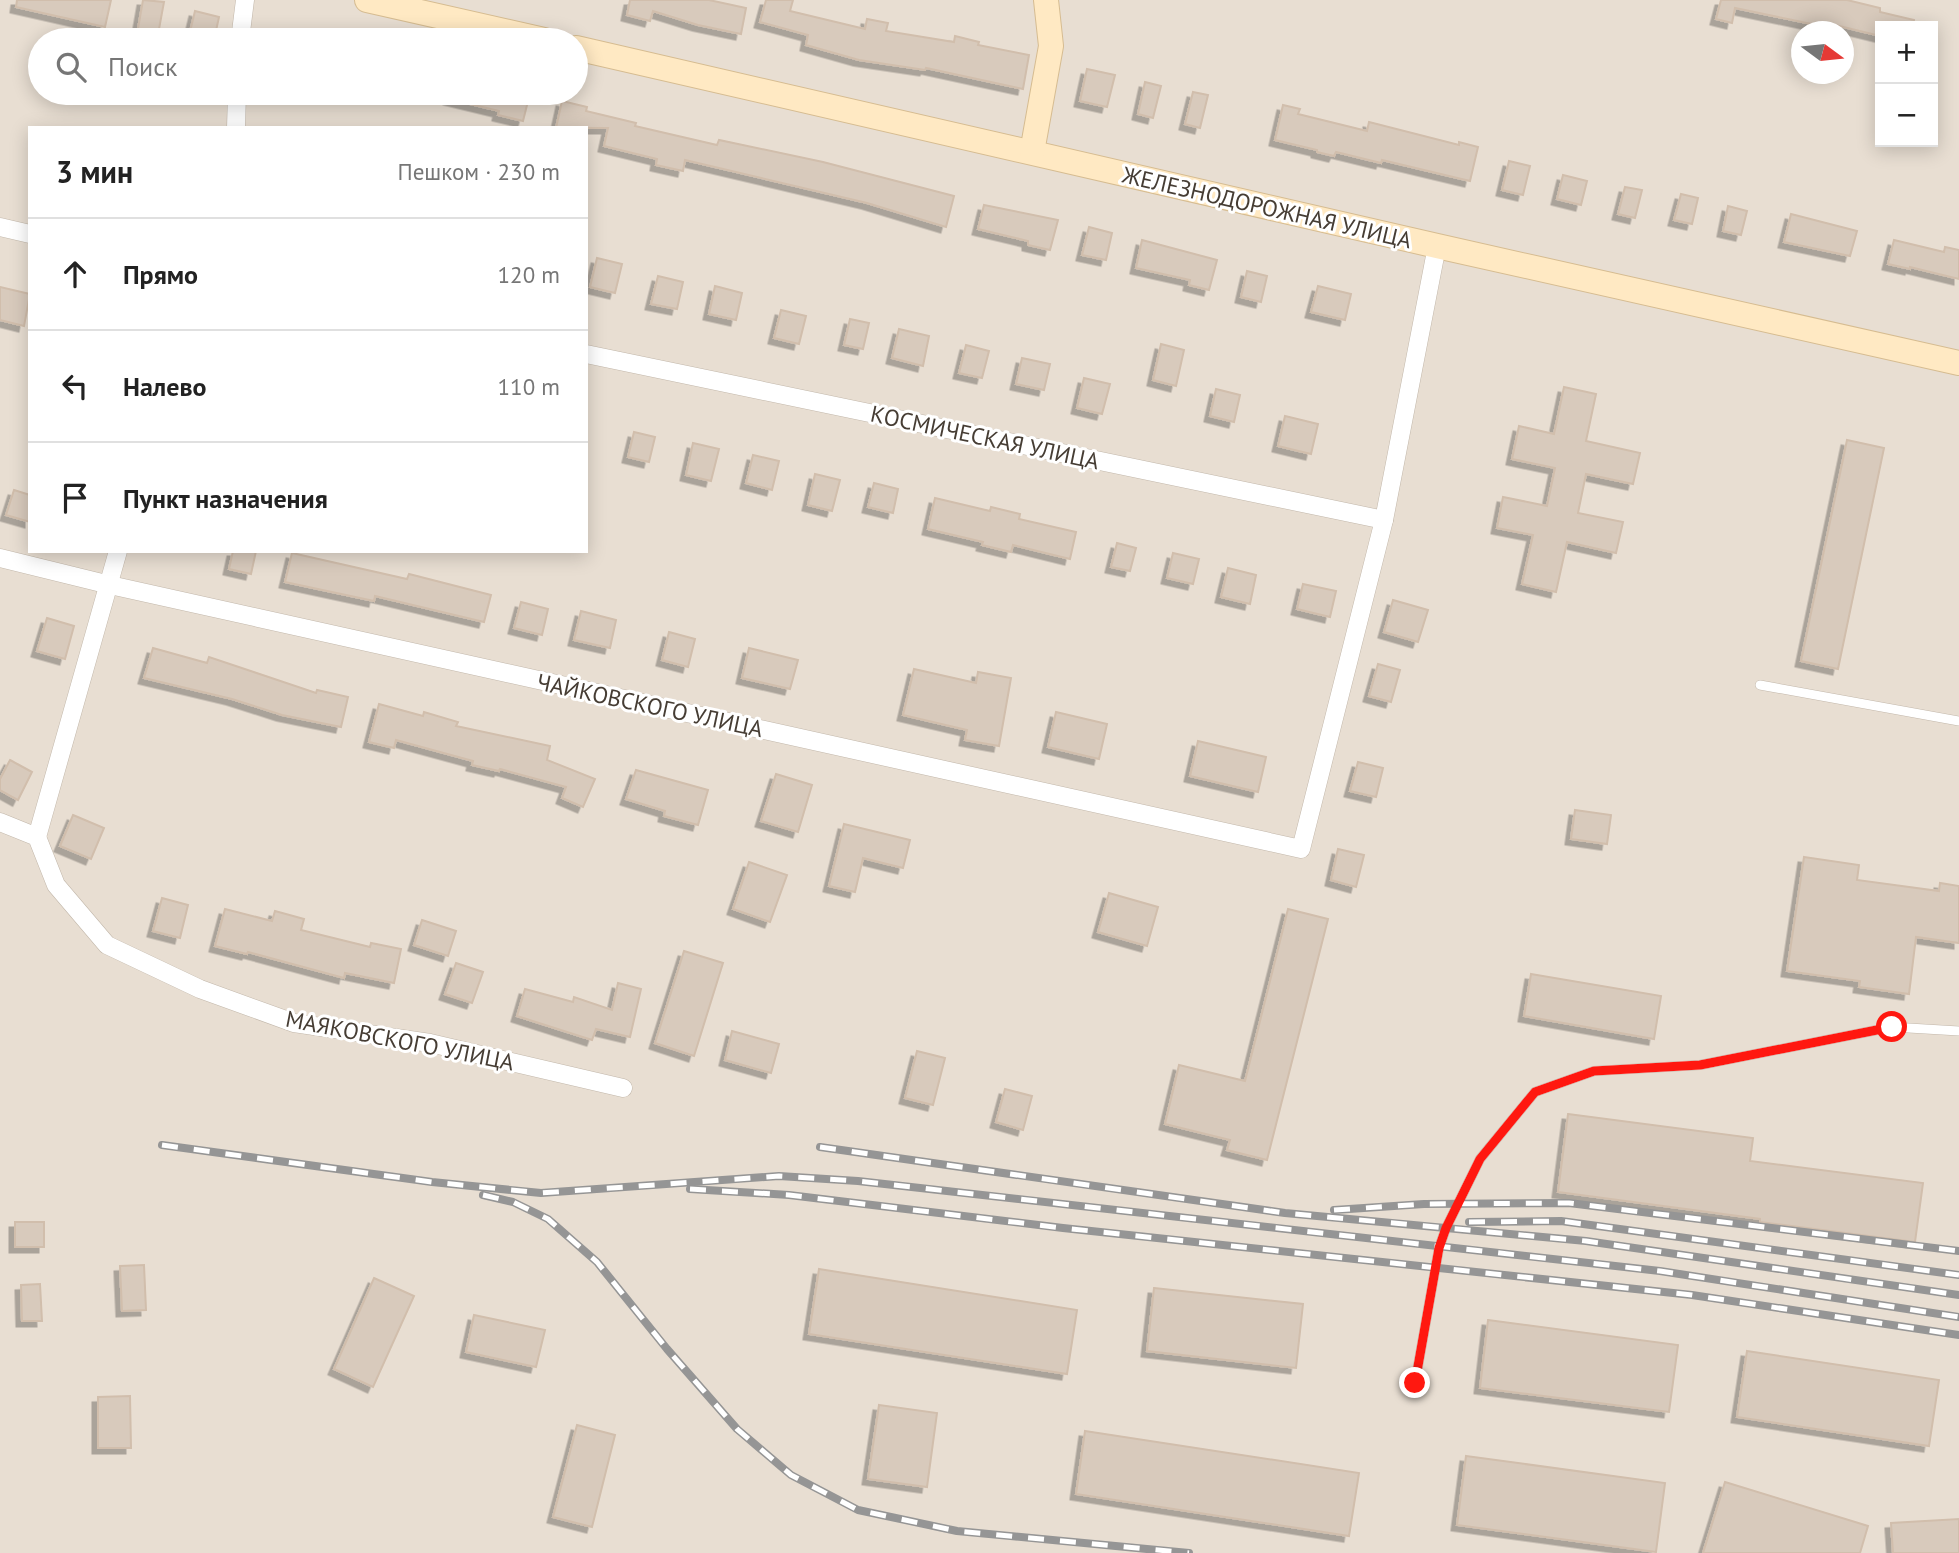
<!DOCTYPE html>
<html lang="ru">
<head>
<meta charset="utf-8">
<style>
	:root { --surface:#fff; --page:#f2f2f2; --text:#222; --muted:#767676; --line:#e0e0e0 }
	body { margin:0; font-family:"PT Sans",sans-serif; background:var(--page); color:var(--text) }
	.controls { position:absolute; right:21px; top:21px; display:grid; overflow:hidden; border-radius:0px; box-shadow:0 4px 18px #0003 }
	.controls button { width:63px; height:63px; display:grid; place-items:center; padding:0; border:0; border-bottom:2px solid var(--line); background:var(--surface); color:var(--text); font:35px sans-serif }
	.compass { position:absolute; left:1791px; top:21px; width:63px; height:63px; border-radius:50%; background:var(--surface); box-shadow:0 4px 18px #0003; rotate:105deg }
	.stop { position:absolute; width:21px; height:21px; margin:-16px; border:5px solid #ff1810; border-radius:50%; background:#fff }
	.stop.end { background:#ff1810; border-color:#fff; box-shadow:0 2px 7px #0008 }
	.list { margin:0; padding:0; list-style:none }
	h2 { display:flex; justify-content:space-between; align-items:center; height:91px; margin:0; padding:0 28px; font-size:30px }
	h2 small { font-size:23px; font-weight:400; color:var(--muted) }
	.list li { display:grid; grid-template-columns:46px 1fr auto; gap:21px; align-items:center; box-sizing:border-box; height:112px; padding:0 28px; border-top:2px solid var(--line) }
	.list b { display:block; font-size:26px; white-space:nowrap }
	.list em { font-size:23px; font-style:normal; color:var(--muted) }
	.icon { flex:none; width:38px; height:38px; fill:none; stroke:currentColor; stroke-width:2; stroke-linecap:round; stroke-linejoin:round }
	.map { position:relative; flex:none; width:1959px; height:1553px; overflow:hidden }
	.search { position:absolute; background:var(--surface); box-shadow:0 4px 18px #0003; left:28px; top:28px; width:560px; height:77px; display:flex; align-items:center; gap:18px; box-sizing:border-box; padding:0 24px; border-radius:38px; color:var(--muted); font-size:26px }
	.panel { position:absolute; background:var(--surface); box-shadow:0 4px 18px #0003; left:28px; top:126px; width:560px; height:427px; border-radius:0px }
	.map>svg:first-child { display:block }
	.residential { fill:#e8ded2; fill-rule:evenodd }
	.building { fill:#d8cabc; stroke:#d1beac; stroke-width:2; filter:url(#shadow) }
	.lines { fill:none; stroke-linecap:round; stroke-linejoin:round }
	.lane-casing { stroke:#c2b7aa; stroke-width:10 }
	.street-casing { stroke:#c2b7aa; stroke-width:19 }
	.secondary-casing { stroke:#d6bc91; stroke-width:26 }
	.lane { stroke:#fff; stroke-width:9 }
	.street { stroke:#fff; stroke-width:18 }
	.secondary { stroke:#ffe9c3; stroke-width:24 }
	.rail-casing { stroke:#959595; stroke-width:8 }
	.rail { stroke:#fff; stroke-width:5; stroke-dasharray:16; stroke-linecap:butt }
	.route { stroke:#ff1810; stroke-width:9 }
	.labels { text-anchor:middle; dominant-baseline:central; stroke-width:6; stroke-linejoin:round; paint-order:stroke }
	.street-label { font-size:23px; fill:#463d34; stroke:#fff }
</style>
</head>
<body>
<div class="map">
<svg width="1959" height="1553" viewBox="0 0 1959 1553">
	<defs>
		<filter id="shadow"><feDropShadow dx="-5.5" dy="5.5" stdDeviation="0" flood-color="#0004"/></filter>
	</defs>
	<rect width="100%" height="100%" fill="#f3ede4"/>
	<!-- residential -->
	<path class="residential" d="M0,0H1959V1553H0ZM1880,26H1933V142H1880ZM1801,32H1843V74H1801ZM40,40H576V93H40ZM30,128H586V551H30Z"/>
	<!-- building -->
	<g class="building">
		<polygon points="17,0 111,0 105,27 16,7"/>
		<polygon points="143,0 164,2 157,40 136,40"/>
		<polygon points="630,0 709,0 746,8 741,34 698,25 653,11 650,21 627,15"/>
		<polygon points="766,0 793,0 790,11 865,29 867,19 888,23 886,31 954,42 955,36 979,42 978,45 1029,55 1023,89 926,68 925,70 859,60 806,45 808,35 760,22"/>
		<polygon points="1721,0 1847,0 1880,8 1880,12 1914,20 1913,26 1880,26 1880,36 1827,23 1826,27 1735,8 1732,23 1716,19"/>
		<polygon points="195,11 219,17 214,40 188,40"/>
		<polygon points="1087,69 1115,75 1107,107 1080,101"/>
		<polygon points="1145,82 1161,86 1153,118 1138,114"/>
		<polygon points="1193,92 1208,95 1200,128 1185,124"/>
		<polygon points="449,93 530,93 523,121 498,115 499,111 449,99"/>
		<polygon points="562,101 587,107 586,111 636,123 635,126 717,145 719,140 823,162 954,196 946,227 867,203 685,160 683,171 656,165 657,159 604,146 608,128 556,128"/>
		<polygon points="1283,105 1300,109 1298,114 1367,131 1369,122 1459,145 1459,142 1478,147 1470,181 1382,160 1381,163 1336,152 1334,156 1317,152 1317,150 1275,140"/>
		<polygon points="1509,161 1530,166 1523,195 1502,190"/>
		<polygon points="1563,175 1587,181 1581,205 1557,199"/>
		<polygon points="1625,187 1642,190 1635,218 1618,214"/>
		<polygon points="1681,194 1698,198 1692,224 1674,220"/>
		<polygon points="984,205 1058,220 1050,250 1028,245 1028,241 978,229"/>
		<polygon points="1728,206 1747,211 1741,235 1723,231"/>
		<polygon points="1791,214 1857,231 1850,256 1784,242"/>
		<polygon points="1089,227 1112,233 1106,260 1082,255"/>
		<polygon points="1142,240 1217,260 1209,290 1189,285 1190,280 1136,268"/>
		<polygon points="1894,240 1944,252 1945,247 1959,250 1959,279 1910,267 1910,269 1888,264"/>
		<polygon points="597,258 622,264 615,293 590,287"/>
		<polygon points="1247,271 1267,276 1261,302 1241,297"/>
		<polygon points="658,276 683,282 677,309 651,304"/>
		<polygon points="715,286 742,293 736,320 709,314"/>
		<polygon points="1318,286 1351,294 1345,320 1311,312"/>
		<polygon points="0,287 30,294 24,326 0,320"/>
		<polygon points="781,310 806,316 799,344 774,338"/>
		<polygon points="850,319 869,323 863,349 844,345"/>
		<polygon points="899,329 929,336 923,366 892,358"/>
		<polygon points="1161,344 1184,350 1176,386 1153,380"/>
		<polygon points="966,345 989,351 982,378 959,373"/>
		<polygon points="1022,358 1050,364 1044,390 1016,384"/>
		<polygon points="1084,378 1110,384 1102,414 1077,408"/>
		<polygon points="1564,387 1596,394 1586,441 1640,453 1633,484 1586,474 1578,513 1623,522 1616,553 1567,542 1556,592 1522,584 1533,535 1497,528 1503,497 1547,506 1555,468 1512,459 1519,426 1554,434"/>
		<polygon points="1216,389 1240,395 1234,422 1210,416"/>
		<polygon points="1285,416 1318,424 1311,454 1278,446"/>
		<polygon points="634,432 655,437 649,462 628,457"/>
		<polygon points="1847,440 1884,448 1838,669 1801,661"/>
		<polygon points="693,443 719,449 711,481 686,475"/>
		<polygon points="753,455 779,461 772,490 746,483"/>
		<polygon points="815,474 840,480 832,511 808,505"/>
		<polygon points="874,483 898,489 893,513 868,507"/>
		<polygon points="14,490 30,495 30,522 6,515"/>
		<polygon points="935,498 990,511 991,507 1020,514 1019,519 1076,532 1070,559 1013,545 1011,552 982,545 983,542 928,529"/>
		<polygon points="1117,543 1136,548 1130,571 1111,567"/>
		<polygon points="233,551 256,551 251,574 229,569"/>
		<polygon points="292,553 407,579 409,574 491,595 484,622 375,596 374,601 285,582"/>
		<polygon points="1173,553 1199,559 1193,584 1167,578"/>
		<polygon points="1228,568 1256,575 1250,604 1221,597"/>
		<polygon points="1303,584 1336,591 1330,617 1297,609"/>
		<polygon points="1393,600 1428,610 1418,642 1384,632"/>
		<polygon points="521,602 548,609 542,635 514,628"/>
		<polygon points="581,611 616,620 610,648 574,640"/>
		<polygon points="47,618 74,626 65,659 37,651"/>
		<polygon points="669,632 695,639 688,667 662,660"/>
		<polygon points="153,648 207,663 209,657 316,693 317,690 348,697 341,727 282,715 232,699 144,678"/>
		<polygon points="749,648 798,660 790,689 742,678"/>
		<polygon points="1378,664 1400,670 1391,702 1369,696"/>
		<polygon points="914,669 976,683 978,672 1011,678 999,746 965,740 967,730 903,715"/>
		<polygon points="379,704 423,716 424,712 458,722 456,726 550,746 547,760 595,779 583,807 562,798 566,787 500,769 499,771 472,765 473,761 396,740 394,748 369,742"/>
		<polygon points="1056,712 1107,724 1099,759 1048,747"/>
		<polygon points="1198,741 1266,757 1258,792 1190,776"/>
		<polygon points="10,760 32,772 18,800 0,790 0,779"/>
		<polygon points="1358,762 1383,768 1376,797 1350,791"/>
		<polygon points="636,770 708,790 698,825 664,816 665,811 626,799"/>
		<polygon points="776,774 812,785 798,832 761,821"/>
		<polygon points="1575,810 1611,815 1607,844 1571,839"/>
		<polygon points="73,815 104,828 91,859 60,846"/>
		<polygon points="844,824 910,840 903,868 863,858 855,892 829,886"/>
		<polygon points="1338,849 1364,855 1356,887 1331,880"/>
		<polygon points="1804,857 1859,865 1857,880 1939,891 1940,883 1959,886 1959,943 1916,937 1909,994 1859,987 1860,981 1787,971"/>
		<polygon points="749,862 787,875 770,922 733,909"/>
		<polygon points="1109,893 1158,907 1147,946 1098,932"/>
		<polygon points="162,898 188,905 180,938 153,931"/>
		<polygon points="225,909 272,921 275,911 304,919 301,930 370,947 371,943 401,949 394,983 345,973 344,978 248,952 247,954 215,946"/>
		<polygon points="1288,909 1328,919 1267,1160 1227,1150 1230,1140 1165,1124 1179,1065 1245,1081"/>
		<polygon points="422,920 456,931 448,956 414,945"/>
		<polygon points="684,951 723,963 694,1056 655,1043"/>
		<polygon points="456,963 483,972 472,1003 445,994"/>
		<polygon points="1531,974 1661,996 1654,1039 1524,1016"/>
		<polygon points="618,983 641,989 630,1037 596,1029 592,1040 517,1016 525,989 573,1002 574,997 612,1010"/>
		<polygon points="732,1031 779,1044 771,1073 725,1060"/>
		<polygon points="917,1051 945,1058 933,1105 905,1098"/>
		<polygon points="1005,1089 1032,1096 1023,1130 996,1122"/>
		<polygon points="1568,1114 1753,1138 1750,1161 1923,1183 1915,1242 1760,1222 1760,1219 1558,1192"/>
		<rect x="15" y="1222" width="29" height="25"/>
		<polygon points="144,1265 146,1310 122,1311 120,1266"/>
		<polygon points="819,1269 1077,1310 1067,1374 809,1334"/>
		<polygon points="374,1278 414,1296 373,1387 334,1369"/>
		<polygon points="40,1284 42,1321 22,1321 21,1285"/>
		<polygon points="1154,1288 1303,1304 1296,1368 1147,1351"/>
		<polygon points="474,1315 545,1330 536,1367 466,1352"/>
		<polygon points="1488,1320 1678,1345 1669,1412 1480,1388"/>
		<polygon points="1747,1351 1939,1380 1929,1446 1737,1417"/>
		<polygon points="130,1396 131,1448 98,1448 98,1397"/>
		<polygon points="879,1405 937,1413 927,1487 868,1479"/>
		<polygon points="577,1425 615,1435 592,1527 553,1517"/>
		<polygon points="1085,1431 1359,1473 1349,1536 1076,1494"/>
		<polygon points="1466,1456 1665,1483 1656,1552 1457,1525"/>
		<polygon points="1725,1482 1868,1526 1860,1553 1703,1553"/>
		<polygon points="1959,1519 1959,1553 1893,1553 1891,1523"/>
	</g>
	<g class="lines">
		<defs>
			<g id="lane">
				<polyline points="1760,685 1959,721"/>
				<polyline points="1415,1383 1439,1248 1446,1228 1480,1159 1535,1092 1594,1071 1700,1065 1892,1027 1959,1031"/>
			</g>
			<g id="street">
				<polyline points="240,40 245,0"/>
				<polyline points="236,128 237,93"/>
				<polyline points="0,227 30,234"/>
				<polyline points="586,354 1384,520"/>
				<polyline points="0,558 110,585 1301,849 1384,520 1437,246"/>
				<polyline points="0,822 37,837 56,885 107,945 200,989 294,1023 430,1043 623,1088"/>
				<polyline points="37,837 118,551"/>
			</g>
			<g id="secondary">
				<polyline points="367,0 544,40"/>
				<polyline points="576,48 1437,246 1959,363"/>
				<polyline points="1032,152 1051,46 1046,0"/>
			</g>
		</defs>
		<!-- lane casing -->
		<use href="#lane" class="lane-casing"/>
		<!-- street casing -->
		<use href="#street" class="street-casing"/>
		<!-- secondary casing -->
		<use href="#secondary" class="secondary-casing"/>
		<!-- lane -->
		<use href="#lane" class="lane"/>
		<!-- street -->
		<use href="#street" class="street"/>
		<!-- secondary -->
		<use href="#secondary" class="secondary"/>
		<defs>
			<g id="rail">
				<polyline points="162,1145 432,1182 541,1193 779,1176 858,1181 1660,1271 1959,1317"/>
				<polyline points="820,1147 1285,1213 1586,1241 1959,1295"/>
				<polyline points="690,1189 789,1195 1063,1228 1692,1295 1959,1335"/>
				<polyline points="483,1195 513,1202 548,1219 597,1262 667,1349 737,1429 791,1475 858,1510 957,1531 1189,1553"/>
				<polyline points="1334,1210 1424,1204 1569,1203 1959,1251"/>
				<polyline points="1469,1222 1561,1221 1959,1275"/>
			</g>
		</defs>
		<!-- rail casing -->
		<use href="#rail" class="rail-casing"/>
		<!-- rail -->
		<use href="#rail" class="rail"/>
	</g>
	<g class="lines">
		<!-- route -->
		<polyline class="route" points="1415,1383 1439,1248 1446,1228 1480,1159 1535,1092 1594,1071 1700,1065 1892,1027"/>
	</g>
	<g class="labels">
		<!-- street labels -->
		<g class="street-label">
			<text transform="translate(1267 207) rotate(13)">ЖЕЛЕЗНОДОРОЖНАЯ УЛИЦА</text>
			<text transform="translate(985 437) rotate(12)">КОСМИЧЕСКАЯ УЛИЦА</text>
			<text transform="translate(650 705) rotate(12)">ЧАЙКОВСКОГО УЛИЦА</text>
			<text transform="translate(400 1040) rotate(11)">МАЯКОВСКОГО УЛИЦА</text>
		</g>
	</g>
</svg>
<div class="controls">
<button>+</button>
<button>−</button>
</div>
<svg class="compass" viewBox="-18 -18 36 36"><path d="M0-13l5 13h-10z" fill="#e53935"/><path d="M0 13l5-13h-10z" fill="#767676"/></svg>
<div class="stop" style="left:1892px;top:1027px"></div>
<div class="stop end" style="left:1415px;top:1383px"></div>
<div class="search"><svg class="icon" aria-label="search" viewBox="0 0 24 24"><circle cx="10" cy="10" r="6"/><path d="M15 15l6 6"/></svg>Поиск</div>
<section class="panel">
<h2>3 мин<small>Пешком · 230 m</small></h2>
<ul class="list">
<li><svg class="icon" aria-label="ahead" viewBox="0 0 24 24"><path d="M12 20V5M6 11l6-6 6 6"/></svg><div><b>Прямо</b></div><em>120 m</em></li>
<li><svg class="icon" aria-label="left" viewBox="0 0 24 24"><path d="M17 20v-9H6M10 6l-5 5 5 5"/></svg><div><b>Налево</b></div><em>110 m</em></li>
<li><svg class="icon" aria-label="arrive" viewBox="0 0 24 24"><path d="M6 21V4h12l-3 4 3 4H6"/></svg><div><b>Пункт назначения</b></div></li>
</ul>
</section>
</div>
</body>
</html>
